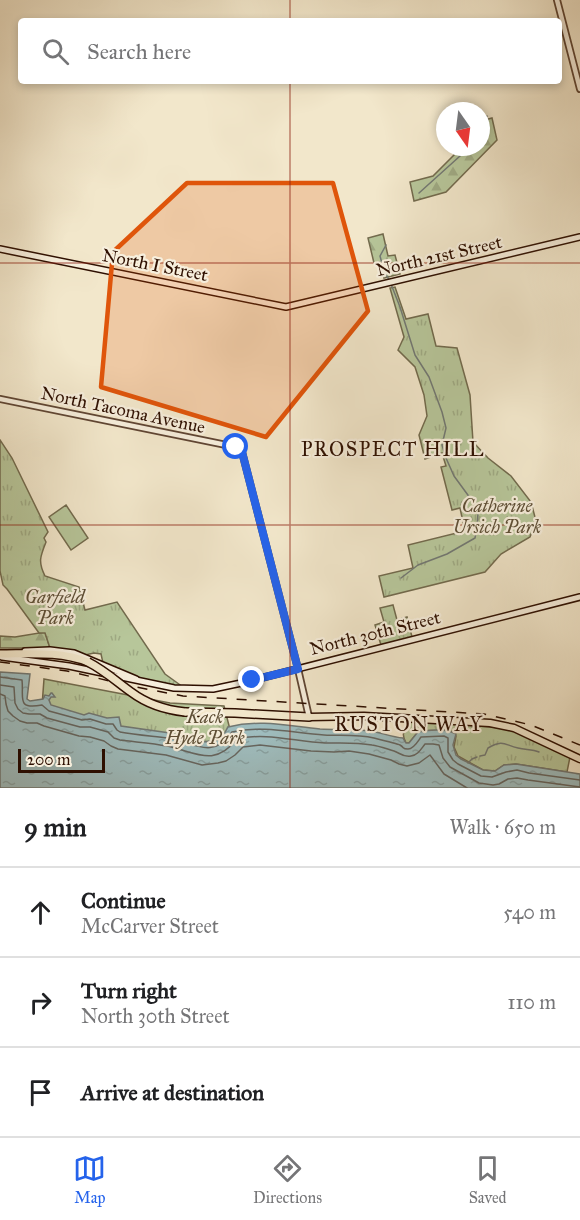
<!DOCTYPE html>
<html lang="en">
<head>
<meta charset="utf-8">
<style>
	:root { --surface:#fff; --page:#f2f2f2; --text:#202124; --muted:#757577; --line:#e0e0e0; --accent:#2563eb }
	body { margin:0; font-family:"IM FELL Great Primer",serif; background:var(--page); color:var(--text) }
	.compass { position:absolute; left:436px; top:102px; width:54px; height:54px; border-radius:50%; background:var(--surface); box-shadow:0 3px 9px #0003; rotate:166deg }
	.scale { position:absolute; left:18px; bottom:15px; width:87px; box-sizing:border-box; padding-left:6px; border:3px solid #2e0f00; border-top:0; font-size:16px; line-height:21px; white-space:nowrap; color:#2e0f00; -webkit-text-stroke:4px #f7efdd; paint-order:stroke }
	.stop { position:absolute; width:18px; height:18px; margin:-14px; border:4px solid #2563eb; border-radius:50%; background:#fff }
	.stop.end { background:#2563eb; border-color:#fff; box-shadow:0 2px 6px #0008 }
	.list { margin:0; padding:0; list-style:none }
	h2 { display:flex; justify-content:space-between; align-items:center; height:78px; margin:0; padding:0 24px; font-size:26px }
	h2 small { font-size:20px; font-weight:400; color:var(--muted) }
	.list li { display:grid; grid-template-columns:39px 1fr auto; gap:18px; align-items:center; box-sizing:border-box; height:90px; padding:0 24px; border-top:2px solid var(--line) }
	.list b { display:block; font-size:22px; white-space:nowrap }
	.list p { margin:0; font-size:20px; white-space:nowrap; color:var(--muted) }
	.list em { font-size:20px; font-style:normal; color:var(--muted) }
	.icon { flex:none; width:33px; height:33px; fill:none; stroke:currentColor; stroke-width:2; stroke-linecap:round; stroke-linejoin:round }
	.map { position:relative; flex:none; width:580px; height:788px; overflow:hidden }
	.search { position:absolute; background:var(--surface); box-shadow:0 3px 9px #0003; left:18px; right:18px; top:18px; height:66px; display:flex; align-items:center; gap:15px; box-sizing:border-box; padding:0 21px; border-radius:6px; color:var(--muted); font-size:22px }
	.sheet { height:348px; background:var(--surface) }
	nav { display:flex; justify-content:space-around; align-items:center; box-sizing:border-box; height:84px; border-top:2px solid var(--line); background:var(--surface); font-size:16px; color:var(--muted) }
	nav a { display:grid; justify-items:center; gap:3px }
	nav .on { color:var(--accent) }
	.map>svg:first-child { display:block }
	.grass { fill:#b7c69a; stroke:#726a4d; stroke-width:1.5 }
	.forest { fill:url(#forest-firs); stroke:#726a4d; stroke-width:1.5 }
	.park { fill:url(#park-tufts); stroke:#726a4d; stroke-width:1.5 }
	.water { fill:url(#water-ripples); stroke:#727873; stroke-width:1.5 }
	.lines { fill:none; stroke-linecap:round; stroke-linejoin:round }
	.shore { stroke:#666660; stroke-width:1.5 }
	.stream { stroke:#727873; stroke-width:1.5 }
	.tertiary-casing { stroke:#5f4533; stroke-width:8 }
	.secondary-casing { stroke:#2e0f00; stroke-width:8 }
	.primary-casing { stroke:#2e0f00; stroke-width:9 }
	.trunk-casing { stroke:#2e0f00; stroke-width:10 }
	.tertiary { stroke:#f7efdd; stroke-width:4.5 }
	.secondary { stroke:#f7efdd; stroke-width:5 }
	.primary { stroke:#f2e7cb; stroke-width:6 }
	.trunk { stroke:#f2e7cb; stroke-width:7 }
	.rail { stroke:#2e0f00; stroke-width:1.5; stroke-dasharray:10 10; stroke-linecap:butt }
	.trunk-bridge-casing { stroke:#2e0f00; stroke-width:10; stroke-linecap:butt }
	.trunk-bridge { stroke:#f2e7cb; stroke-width:7 }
	.route { stroke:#2563eb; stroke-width:8 }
	.marked { fill:#df550b; fill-opacity:0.2; stroke:#df550b; stroke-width:4.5; stroke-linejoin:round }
	.grid { fill:none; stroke:#8f2418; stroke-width:1.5; stroke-opacity:0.55 }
	.labels { text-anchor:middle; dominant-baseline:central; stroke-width:4.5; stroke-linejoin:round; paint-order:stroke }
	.street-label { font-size:18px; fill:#2e0f00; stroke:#f7efdd }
	.park-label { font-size:18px; font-style:italic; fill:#5e4f36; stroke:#f7efdd }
	.neighbourhood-label { font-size:20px; letter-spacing:1.5px; fill:#2e0f00; stroke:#f7efdd }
</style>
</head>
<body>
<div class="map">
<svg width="580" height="788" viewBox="0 0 580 788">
	<defs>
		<pattern id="forest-firs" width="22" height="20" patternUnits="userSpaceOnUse" patternTransform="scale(1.5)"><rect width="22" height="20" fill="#b7c69a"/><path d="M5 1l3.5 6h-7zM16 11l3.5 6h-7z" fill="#9ea983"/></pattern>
		<pattern id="park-tufts" width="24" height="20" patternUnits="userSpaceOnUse" patternTransform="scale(1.5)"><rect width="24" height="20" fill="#b7c69a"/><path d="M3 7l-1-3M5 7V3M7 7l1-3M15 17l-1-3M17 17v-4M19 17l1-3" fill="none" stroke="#9ea983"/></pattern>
		<pattern id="water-ripples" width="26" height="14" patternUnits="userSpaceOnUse" patternTransform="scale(1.5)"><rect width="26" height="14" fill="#9fbec0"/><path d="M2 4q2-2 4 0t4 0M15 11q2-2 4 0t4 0" fill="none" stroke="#89a2a3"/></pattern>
	</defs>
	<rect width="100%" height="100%" fill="#f2e7cb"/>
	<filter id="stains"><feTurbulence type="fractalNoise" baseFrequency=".00333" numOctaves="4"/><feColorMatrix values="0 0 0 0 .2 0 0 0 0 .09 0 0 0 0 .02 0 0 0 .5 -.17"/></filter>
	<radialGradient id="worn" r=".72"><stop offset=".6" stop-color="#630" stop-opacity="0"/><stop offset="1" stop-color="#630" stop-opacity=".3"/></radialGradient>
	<!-- grass -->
	<polygon class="grass" points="66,505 88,538 71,550 49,517"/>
	<!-- forest -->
	<g class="forest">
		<polygon points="492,118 497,140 446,192 414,201 410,182 433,176 462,147 481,147 481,121"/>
		<polygon points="383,234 388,256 395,255 400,274 384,278 379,262 374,263 368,238"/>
		<polygon points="45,632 50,648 0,648 0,636 15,637"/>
	</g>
	<!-- park -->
	<g class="park">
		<polygon points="395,287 406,319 428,314 436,346 457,348 470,395 473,442 488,458 511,476 531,502 536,521 530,537 501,554 485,572 384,597 379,576 413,568 408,545 465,531 460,508 452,510 441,467 446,466 442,453 425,459 419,435 427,416 424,395 415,367 398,350 404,337 390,288"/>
		<path d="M0,440L12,458L48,532L44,538L46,542C40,557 38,562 45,576L79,587L85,610L117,602L165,674L183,687L143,681L103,663L101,654L94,653L85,655L50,648L45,633H39L7,589L3,585L0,571Z"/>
		<polygon points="393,605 397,620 407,617 412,637 381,645 375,625 384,622 380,608"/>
		<polygon points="44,679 170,703 224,706 237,757 42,706"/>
		<path d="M407,720L502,728L514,731L570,757L567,772L516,764L504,765L495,771L483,770L458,756L454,747L456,736L454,732L443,730L420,731L417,733L409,743H406C400,732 406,730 407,720Z"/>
	</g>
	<!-- water -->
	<path class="water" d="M0,672L30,674L27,699L30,701L43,699L45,695L49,696L51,693H52L55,697H51L49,700L51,705L84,715L89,713L107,718L119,717L121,726L170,733L202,742L218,740L224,734L228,727C261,719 288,726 320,729C337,730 354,729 371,731C382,733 392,737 403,738L406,743H409L417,733L420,731C432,730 446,728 456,734L453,745L456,755L461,759L483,770L495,771L504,765L516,764L580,774V788H0Z"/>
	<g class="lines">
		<!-- shore -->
		<g class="shore">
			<path d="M0,677L22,680C24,698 16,710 42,705L49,711L82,720L90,719L106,724H113L117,730L120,732C136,735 152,736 168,738C194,743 213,760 232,732C263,725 293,733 324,735C340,736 357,734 374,738C378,739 398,744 400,745C405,748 402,749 408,749C414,749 418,741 421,737L444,736L448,738V752L453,760L458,764L481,776L492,777L506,772L517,770L529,773L580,780"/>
			<path d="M0,685L14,687L15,703L18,709L23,713L29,714H40L47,718L80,727H90L108,732L114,738L120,740C135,742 152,743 167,746C196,752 214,768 237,739C267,732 296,742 325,743C341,743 356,742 372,745C379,746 387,749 394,751C400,753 404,758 411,756C418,755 421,749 425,744H433L439,745L443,758L450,767L479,783L493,785L499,784L508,779L517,778L528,780L580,787"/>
			<polyline points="0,694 5,696 6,704 8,711 13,716 20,721 27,723 37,723 44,726 79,736 90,737 104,741 111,746 118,749 166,755 202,765 218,763 226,761 235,755 243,747 260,745 311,751 334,752 349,751 369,754 391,760 399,764 407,766 419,763 430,755 444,774 467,788"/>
		</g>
		<!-- stream -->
		<g class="stream">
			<polyline points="481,131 487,116"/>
			<polyline points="419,193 470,147"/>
			<polyline points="386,245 380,256 384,271 389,280"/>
			<polyline points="391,284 400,307 415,355 429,377 442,412 446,428 442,445 446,458 454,476 473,502 478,513 477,528 475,538 447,554 418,565 401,578"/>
			<path d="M480,756L485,755L488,748C504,739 504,745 518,748C526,750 532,749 539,752"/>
			<polyline points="468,763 472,759 477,757"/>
		</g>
		<defs>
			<g id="tertiary">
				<polyline points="557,0 580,89"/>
				<polyline points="0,399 241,448 298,669 309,717"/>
			</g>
			<g id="secondary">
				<polyline points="0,249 286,307 580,237"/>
				<polyline points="25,651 50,650 74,653 136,679"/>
				<polyline points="2,657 69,666 174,688 213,689 246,682 580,597"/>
			</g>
			<polyline id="primary" points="309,717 364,716 490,723 514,728 580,759"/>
			<g id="trunk">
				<path d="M0,654C30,654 60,651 88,662"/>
				<polyline points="185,712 235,713 309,717"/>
			</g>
		</defs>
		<!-- tertiary casing -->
		<use href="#tertiary" class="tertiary-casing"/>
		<!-- secondary casing -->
		<use href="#secondary" class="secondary-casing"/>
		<!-- primary casing -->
		<use href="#primary" class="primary-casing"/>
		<!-- trunk casing -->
		<use href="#trunk" class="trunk-casing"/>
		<!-- tertiary -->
		<use href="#tertiary" class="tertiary"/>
		<!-- secondary -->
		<use href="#secondary" class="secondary"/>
		<!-- primary -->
		<use href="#primary" class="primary"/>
		<!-- trunk -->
		<use href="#trunk" class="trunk"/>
		<!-- rail -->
		<polyline class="rail" points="0,662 67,671 131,686 183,696 484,714 531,725 580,745"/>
		<defs>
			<path id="trunk-bridge" d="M88,662C104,670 117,682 131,692C147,704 166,710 185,712"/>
		</defs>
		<!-- trunk-bridge casing -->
		<use href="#trunk-bridge" class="trunk-bridge-casing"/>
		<!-- trunk-bridge -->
		<use href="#trunk-bridge" class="trunk-bridge"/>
	</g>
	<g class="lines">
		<!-- route -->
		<polyline class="route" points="236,447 241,448 298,669 252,680"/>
	</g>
	<!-- marked area -->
	<path class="marked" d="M187,183H333L368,311L266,437L101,387L113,252Z"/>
	<!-- grid -->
	<path class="grid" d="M290,0V21M290,81V788M0,263H580M0,525H580"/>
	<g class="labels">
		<!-- street labels -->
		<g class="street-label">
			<text transform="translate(439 256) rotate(-13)">North 21st Street</text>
			<text transform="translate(155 265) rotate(11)">North I Street</text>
			<text transform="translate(123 410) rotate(12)">North Tacoma Avenue</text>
			<text transform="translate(375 633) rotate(-14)">North 30th Street</text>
		</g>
		<!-- park labels -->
		<g class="park-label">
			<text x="497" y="506">Catherine<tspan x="497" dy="21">Ursich Park</tspan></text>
			<text x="55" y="597">Garfield<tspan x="55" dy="21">Park</tspan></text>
			<text x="205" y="717">Kack<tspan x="205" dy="21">Hyde Park</tspan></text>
		</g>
		<!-- neighbourhood labels -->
		<g class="neighbourhood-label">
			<text x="393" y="449">PROSPECT HILL</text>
			<text x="409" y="724">RUSTON WAY</text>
		</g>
	</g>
	<rect width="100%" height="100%" filter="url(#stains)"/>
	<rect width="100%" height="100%" fill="url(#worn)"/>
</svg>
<svg class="compass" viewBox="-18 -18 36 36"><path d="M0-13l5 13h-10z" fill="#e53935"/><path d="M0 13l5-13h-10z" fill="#757577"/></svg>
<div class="scale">200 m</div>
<div class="stop" style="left:236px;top:447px"></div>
<div class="stop end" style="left:252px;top:680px"></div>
<div class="search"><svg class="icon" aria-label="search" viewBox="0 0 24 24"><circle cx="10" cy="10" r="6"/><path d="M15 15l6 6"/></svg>Search here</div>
</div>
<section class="sheet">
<h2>9 min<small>Walk · 650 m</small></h2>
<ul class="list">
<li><svg class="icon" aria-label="ahead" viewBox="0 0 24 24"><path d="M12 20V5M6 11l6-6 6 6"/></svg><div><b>Continue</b><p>McCarver Street</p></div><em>540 m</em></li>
<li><svg class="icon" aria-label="right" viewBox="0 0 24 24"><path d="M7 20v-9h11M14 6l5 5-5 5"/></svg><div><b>Turn right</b><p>North 30th Street</p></div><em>110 m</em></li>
<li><svg class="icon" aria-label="arrive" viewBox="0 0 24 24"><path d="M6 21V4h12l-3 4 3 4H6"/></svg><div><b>Arrive at destination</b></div></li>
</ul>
</section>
<nav>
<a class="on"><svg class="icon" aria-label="map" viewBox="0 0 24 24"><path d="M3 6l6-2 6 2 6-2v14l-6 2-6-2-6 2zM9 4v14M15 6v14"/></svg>Map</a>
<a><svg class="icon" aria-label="directions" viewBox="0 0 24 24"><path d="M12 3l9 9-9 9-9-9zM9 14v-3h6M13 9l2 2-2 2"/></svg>Directions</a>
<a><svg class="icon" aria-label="saved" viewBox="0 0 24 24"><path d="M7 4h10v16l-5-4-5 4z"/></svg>Saved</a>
</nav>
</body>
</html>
